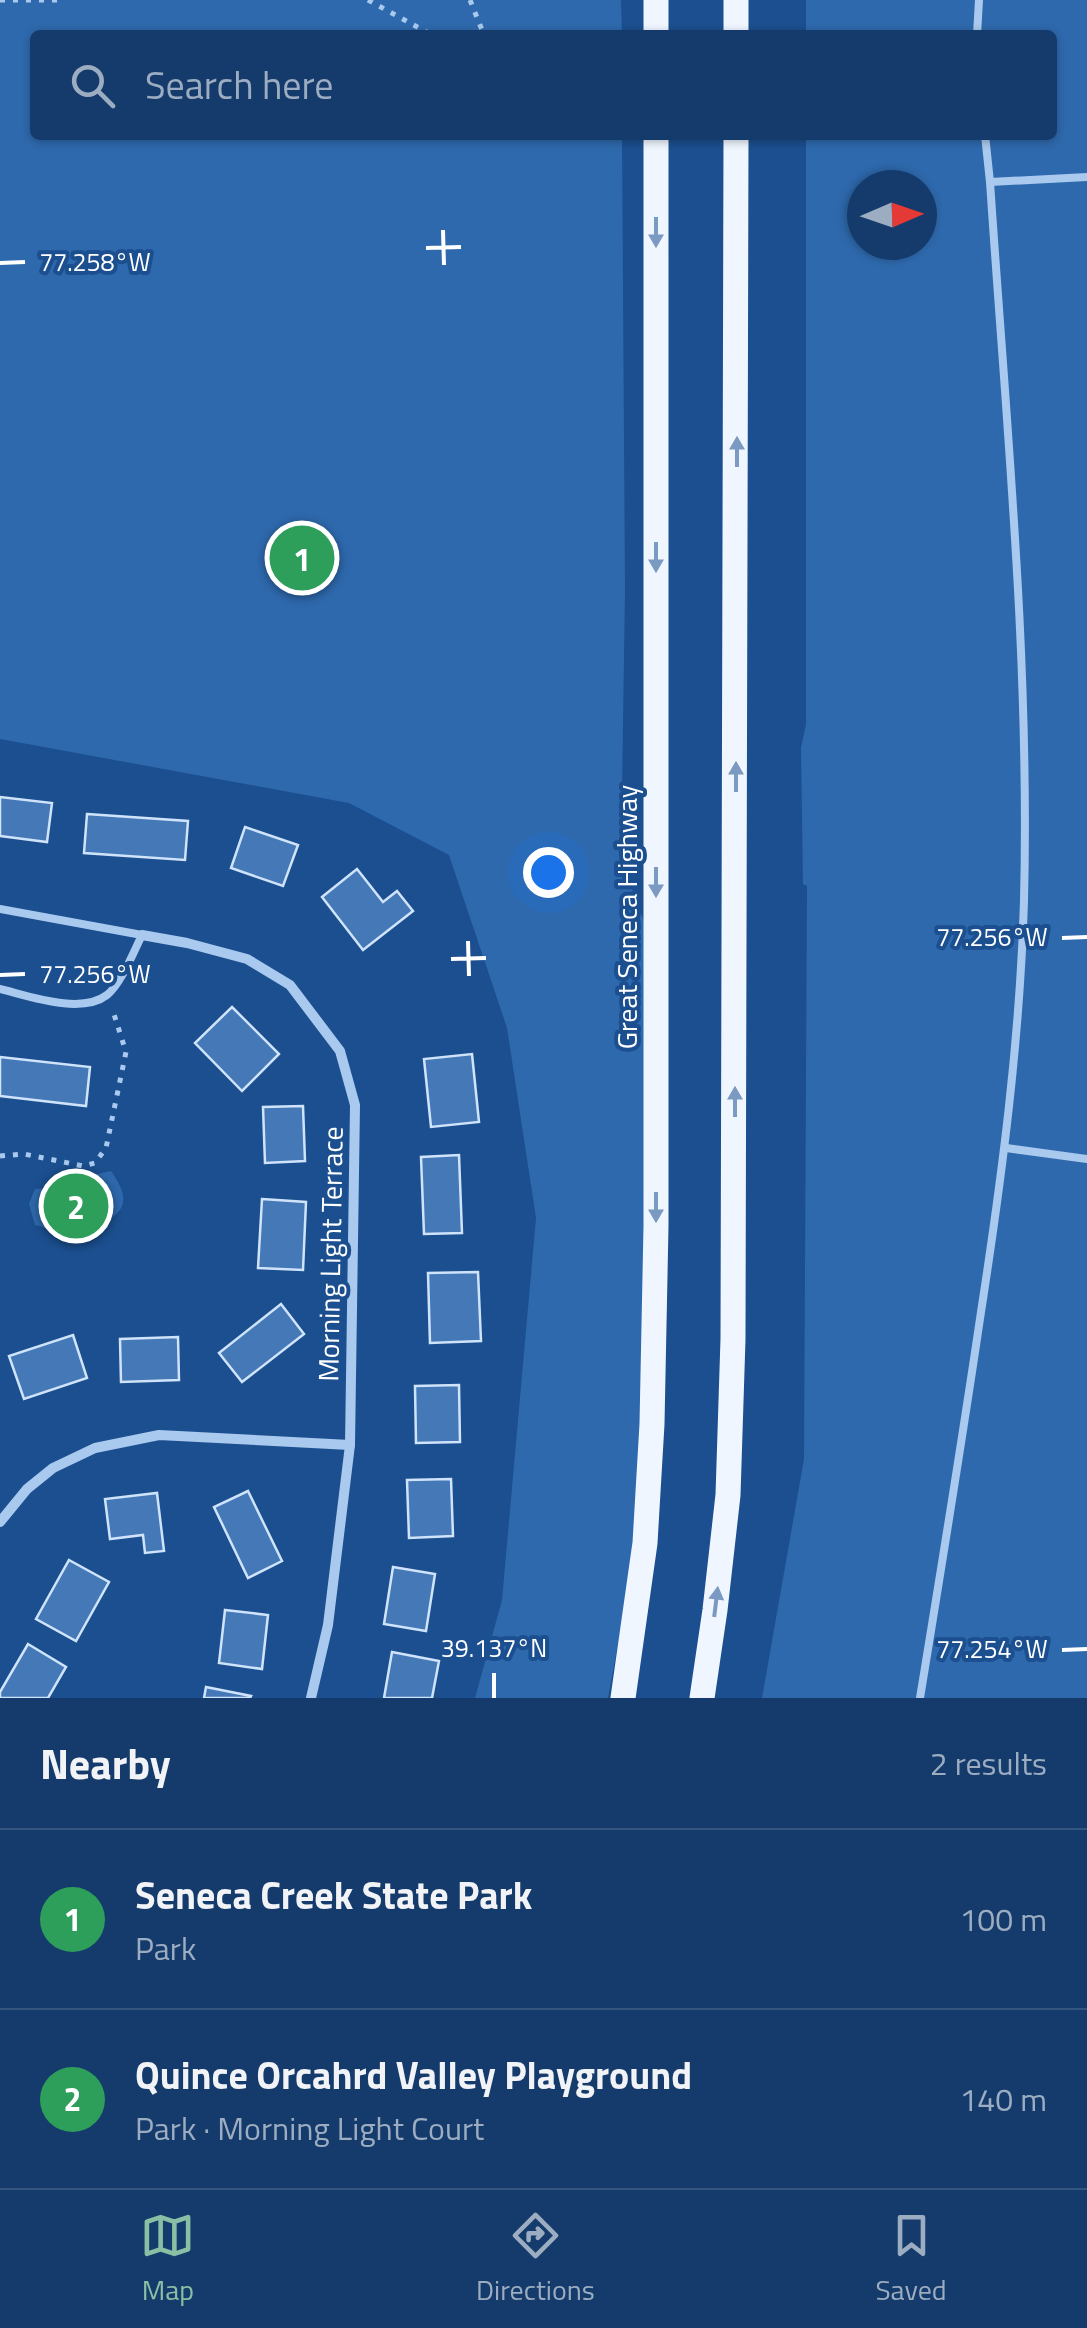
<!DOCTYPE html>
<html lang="en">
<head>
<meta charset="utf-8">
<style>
	:root { --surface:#143b6b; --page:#214673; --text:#f1f3f6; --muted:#9dadc1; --line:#33557e; --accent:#8abfa5 }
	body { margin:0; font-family:"Titillium Web",sans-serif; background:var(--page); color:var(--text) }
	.compass { position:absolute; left:847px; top:170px; width:90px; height:90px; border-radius:50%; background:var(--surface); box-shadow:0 2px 8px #0004; rotate:88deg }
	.you { position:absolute; left:548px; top:872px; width:35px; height:35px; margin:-25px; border:8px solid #fff; border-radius:50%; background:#1a73e8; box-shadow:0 0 0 15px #1a73e833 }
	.badge { display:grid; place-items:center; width:65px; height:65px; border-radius:50%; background:var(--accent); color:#fff; font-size:32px; font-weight:700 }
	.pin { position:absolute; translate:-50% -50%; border:5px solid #fff; box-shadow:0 2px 10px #0006 }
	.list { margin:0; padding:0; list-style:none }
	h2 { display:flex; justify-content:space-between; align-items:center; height:130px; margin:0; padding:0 40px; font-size:42px }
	h2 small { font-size:32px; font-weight:400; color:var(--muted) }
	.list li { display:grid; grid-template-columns:65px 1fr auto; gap:30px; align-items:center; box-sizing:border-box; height:180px; padding:0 40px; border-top:2px solid var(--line) }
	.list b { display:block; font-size:38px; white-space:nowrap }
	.list p { margin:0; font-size:32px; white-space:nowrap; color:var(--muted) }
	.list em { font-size:32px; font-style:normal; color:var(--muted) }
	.icon { flex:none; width:55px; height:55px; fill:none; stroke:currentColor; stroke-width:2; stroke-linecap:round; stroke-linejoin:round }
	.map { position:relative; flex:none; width:1087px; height:1698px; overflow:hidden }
	.search { position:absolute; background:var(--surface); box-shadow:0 2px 8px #0004; left:30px; right:30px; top:30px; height:110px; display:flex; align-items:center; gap:25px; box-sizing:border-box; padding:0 35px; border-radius:10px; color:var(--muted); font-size:38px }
	.sheet { height:490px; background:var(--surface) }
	nav { display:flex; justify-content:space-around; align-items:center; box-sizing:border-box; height:140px; border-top:2px solid var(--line); background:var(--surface); font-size:28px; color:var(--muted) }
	nav a { display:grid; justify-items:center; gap:5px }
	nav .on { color:var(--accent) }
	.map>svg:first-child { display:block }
	.green { fill:#2e69ad; fill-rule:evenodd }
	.building { fill:#4478b7; stroke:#cfe3fa; stroke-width:2.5 }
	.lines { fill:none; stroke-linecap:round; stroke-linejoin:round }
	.path { stroke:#a9c9ee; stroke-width:5; stroke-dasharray:5 8; stroke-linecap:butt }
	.lane { stroke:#a9c9ee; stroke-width:8 }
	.street { stroke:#a9c9ee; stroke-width:10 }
	.primary { stroke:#f0f6ff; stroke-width:25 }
	.oneway { fill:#7b9ac1 }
	.ticks { fill:none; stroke:#fff; stroke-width:4 }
	.labels { text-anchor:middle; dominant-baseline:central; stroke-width:8; stroke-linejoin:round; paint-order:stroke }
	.street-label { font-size:28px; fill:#fff; stroke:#1b4f8f }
	.ticks-label { font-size:25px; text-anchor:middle; fill:#fff; stroke:#1b4f8f; stroke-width:8; stroke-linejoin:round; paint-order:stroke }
</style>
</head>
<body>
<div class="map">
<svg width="1087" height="1698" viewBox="0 0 1087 1698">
	<rect width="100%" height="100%" fill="#1b4f8f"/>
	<!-- green -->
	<g class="green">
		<polygon points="0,0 621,0 622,35 35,35 35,135 622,135 625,590 621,859 656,953 649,1477 608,1698 475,1698 502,1600 536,1218 507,1028 449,855 349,803 0,739"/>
		<path d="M806,0H1087V1698H762L804,1459L807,886L803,884L801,748L806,724V135H1052V35H806ZM862,185H922V245H862Z"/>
		<path d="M111,1171C146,1220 98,1220 66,1239L57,1231L35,1225L29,1204L35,1189L71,1186L76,1179C89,1178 98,1173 111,1171Z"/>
	</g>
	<!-- building -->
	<g class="building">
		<polygon points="0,797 52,803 47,842 0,836"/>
		<polygon points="87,814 188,821 185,860 84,853"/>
		<polygon points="245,827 298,845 283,886 231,868"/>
		<polygon points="357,869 383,902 397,891 413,911 363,950 322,897"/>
		<polygon points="232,1007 279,1054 242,1091 195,1043"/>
		<polygon points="472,1054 479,1122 431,1127 424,1059"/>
		<polygon points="0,1057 90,1067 86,1106 0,1096"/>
		<polygon points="303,1106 305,1161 265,1163 263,1107"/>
		<polygon points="459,1155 462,1233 424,1234 421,1157"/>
		<polygon points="262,1199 306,1202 303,1270 258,1268"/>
		<polygon points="478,1272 481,1341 430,1343 428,1273"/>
		<polygon points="281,1304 304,1334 242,1382 219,1353"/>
		<polygon points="73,1335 87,1378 24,1399 9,1356"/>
		<polygon points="178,1337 179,1380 121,1382 120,1339"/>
		<polygon points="459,1385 460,1442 416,1443 415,1386"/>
		<polygon points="451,1479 453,1536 409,1538 407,1480"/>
		<polygon points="248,1491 282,1561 248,1578 214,1507"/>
		<polygon points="157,1493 164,1551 145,1553 143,1535 110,1539 105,1499"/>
		<polygon points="69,1560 109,1582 76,1641 36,1619"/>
		<polygon points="393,1567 435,1574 426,1631 384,1624"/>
		<polygon points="225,1610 268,1615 262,1669 219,1663"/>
		<polygon points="28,1644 66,1667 48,1698 0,1698 0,1692"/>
		<polygon points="392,1652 439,1661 432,1698 384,1698"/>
		<polygon points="206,1687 251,1696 250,1698 204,1698"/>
	</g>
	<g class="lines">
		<!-- path -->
		<g class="path">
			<polyline points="0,0 65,0"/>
			<polyline points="368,0 432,35"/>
			<polyline points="470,0 484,35"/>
			<polyline points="0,1156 24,1154 83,1166 95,1163 106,1148 126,1052 113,1011"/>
		</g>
		<!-- lane -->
		<g class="lane">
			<polyline points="977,35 979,0"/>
			<polyline points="990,182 1087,177"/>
			<path d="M0,909L142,935C134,951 121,984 107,995C81,1015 29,996 0,989"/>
			<polyline points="1006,1148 1087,1159"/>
			<path d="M920,1698C941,1570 962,1441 981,1312C1002,1176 1020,1039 1024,901C1030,661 1006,421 990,182L985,135"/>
		</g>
		<!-- street -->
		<g class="street">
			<polyline points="142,935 187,943 247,959 290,985 340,1051 355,1105 350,1445 328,1625 311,1698"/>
			<polyline points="0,1522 27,1489 53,1468 95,1448 159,1435 350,1445"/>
		</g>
		<!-- primary -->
		<g class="primary">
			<polyline points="656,35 656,0"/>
			<polyline points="736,35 736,0"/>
			<polyline points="623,1698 645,1543 652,1424 656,1226 656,135"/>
			<polyline points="702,1698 715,1610 728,1495 733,1339 736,135"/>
		</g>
	</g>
	<!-- one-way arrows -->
	<defs><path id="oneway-solid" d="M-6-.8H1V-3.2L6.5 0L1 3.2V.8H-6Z" transform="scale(2.5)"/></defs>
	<g class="oneway">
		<use href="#oneway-solid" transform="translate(656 232) rotate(90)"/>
		<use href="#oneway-solid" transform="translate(737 452) rotate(-90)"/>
		<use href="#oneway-solid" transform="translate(656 557) rotate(90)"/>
		<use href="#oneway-solid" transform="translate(736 777) rotate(-90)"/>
		<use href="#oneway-solid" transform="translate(656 882) rotate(90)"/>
		<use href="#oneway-solid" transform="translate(735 1102) rotate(-90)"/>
		<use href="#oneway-solid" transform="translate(656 1207) rotate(90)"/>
		<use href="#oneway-solid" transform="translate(716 1602) rotate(-83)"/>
	</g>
	<!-- ticks -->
	<path class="ticks" d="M443,230L444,265M426,248L461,247M0,263L25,262M1062,938L1087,937M468,941L469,976M451,959L486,958M0,975L25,974M1062,1650L1087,1649M494,1673V1698"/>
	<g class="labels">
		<!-- street labels -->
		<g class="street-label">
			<text transform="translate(626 917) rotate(-90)">Great Seneca Highway</text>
			<text transform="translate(330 1254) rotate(-89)">Morning Light Terrace</text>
		</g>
	</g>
	<g class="ticks-label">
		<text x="95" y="271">77.258°W</text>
		<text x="992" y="946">77.256°W</text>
		<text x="95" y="983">77.256°W</text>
		<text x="494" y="1657">39.137°N</text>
		<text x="992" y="1658">77.254°W</text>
	</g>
</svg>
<svg class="compass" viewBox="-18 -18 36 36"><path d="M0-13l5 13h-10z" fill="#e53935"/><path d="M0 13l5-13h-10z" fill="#9dadc1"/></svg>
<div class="you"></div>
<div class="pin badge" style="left:302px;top:558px;background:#2e9e5b">1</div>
<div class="pin badge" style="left:76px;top:1206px;background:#2e9e5b">2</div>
<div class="search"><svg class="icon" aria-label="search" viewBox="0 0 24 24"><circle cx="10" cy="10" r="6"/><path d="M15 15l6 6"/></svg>Search here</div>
</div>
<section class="sheet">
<h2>Nearby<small>2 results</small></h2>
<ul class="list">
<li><span class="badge" style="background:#2e9e5b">1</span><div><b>Seneca Creek State Park</b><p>Park</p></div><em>100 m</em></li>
<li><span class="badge" style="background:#2e9e5b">2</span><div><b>Quince Orcahrd Valley Playground</b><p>Park · Morning Light Court</p></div><em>140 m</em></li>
</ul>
</section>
<nav>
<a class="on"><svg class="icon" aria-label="map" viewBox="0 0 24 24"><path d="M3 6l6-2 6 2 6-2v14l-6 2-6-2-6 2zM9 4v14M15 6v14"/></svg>Map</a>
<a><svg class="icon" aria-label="directions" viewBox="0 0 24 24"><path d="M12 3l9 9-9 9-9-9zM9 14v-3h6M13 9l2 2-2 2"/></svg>Directions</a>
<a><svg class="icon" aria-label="saved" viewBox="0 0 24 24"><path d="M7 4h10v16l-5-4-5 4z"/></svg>Saved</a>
</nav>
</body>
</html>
